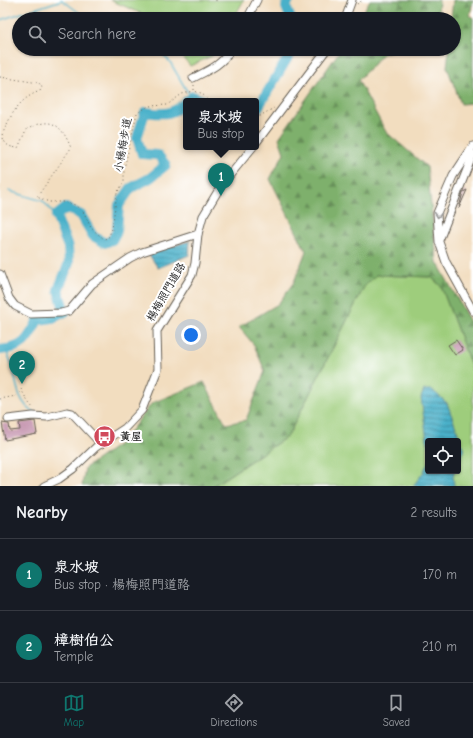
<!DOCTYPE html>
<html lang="en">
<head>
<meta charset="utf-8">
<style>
	:root { --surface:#171b24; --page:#20242c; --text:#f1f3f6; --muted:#9ea1a6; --line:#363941; --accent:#0f766e }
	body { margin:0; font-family:"Comic Neue","LXGW WenKai TC",sans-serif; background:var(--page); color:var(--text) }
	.controls { position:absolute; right:12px; bottom:12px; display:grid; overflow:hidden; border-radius:4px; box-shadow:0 1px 3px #0004 }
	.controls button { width:36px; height:36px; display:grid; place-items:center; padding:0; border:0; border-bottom:1px solid var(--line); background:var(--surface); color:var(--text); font:20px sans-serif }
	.you { position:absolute; left:191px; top:335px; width:14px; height:14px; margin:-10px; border:3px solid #fff; border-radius:50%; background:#1a73e8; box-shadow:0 0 0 6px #1a73e833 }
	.badge { display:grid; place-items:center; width:26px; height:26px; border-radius:50%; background:var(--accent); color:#fff; font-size:13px; font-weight:700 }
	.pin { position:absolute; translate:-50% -33px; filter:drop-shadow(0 1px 2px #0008) }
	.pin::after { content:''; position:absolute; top:21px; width:14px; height:12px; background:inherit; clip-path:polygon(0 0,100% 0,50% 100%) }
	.popup { position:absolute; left:183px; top:98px; width:76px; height:52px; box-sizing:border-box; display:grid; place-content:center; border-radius:4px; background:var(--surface); filter:drop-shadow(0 1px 3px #0005); font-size:13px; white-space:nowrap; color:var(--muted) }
	.popup b { font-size:15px; color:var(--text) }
	.popup::after { content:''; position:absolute; left:50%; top:100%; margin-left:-8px; border:8px solid transparent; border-top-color:var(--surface) }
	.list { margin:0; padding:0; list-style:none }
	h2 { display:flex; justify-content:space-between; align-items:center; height:52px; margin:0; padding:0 16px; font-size:17px }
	h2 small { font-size:13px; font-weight:400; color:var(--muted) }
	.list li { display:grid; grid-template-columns:26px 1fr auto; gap:12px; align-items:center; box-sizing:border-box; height:72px; padding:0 16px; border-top:1px solid var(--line) }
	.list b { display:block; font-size:15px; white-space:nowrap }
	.list p { margin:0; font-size:13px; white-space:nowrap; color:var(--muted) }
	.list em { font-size:13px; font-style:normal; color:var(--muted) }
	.icon { flex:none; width:22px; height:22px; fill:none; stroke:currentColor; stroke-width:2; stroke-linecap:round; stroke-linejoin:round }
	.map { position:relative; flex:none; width:473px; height:486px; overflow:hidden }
	.search { position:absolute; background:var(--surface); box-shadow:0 1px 3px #0004; left:12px; right:12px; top:12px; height:44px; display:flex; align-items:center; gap:10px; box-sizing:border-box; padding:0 14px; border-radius:22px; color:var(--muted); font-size:15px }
	.sheet { height:196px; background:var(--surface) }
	nav { display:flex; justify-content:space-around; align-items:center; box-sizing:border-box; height:56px; border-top:1px solid var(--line); background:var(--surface); font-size:11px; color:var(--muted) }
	nav a { display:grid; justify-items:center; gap:2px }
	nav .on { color:var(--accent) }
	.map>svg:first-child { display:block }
	.green { fill:#9ecd7c; stroke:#5d744c; fill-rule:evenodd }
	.forest { fill:url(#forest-firs); stroke:#4d6644 }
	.water { fill:url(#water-rules); stroke:#336672 }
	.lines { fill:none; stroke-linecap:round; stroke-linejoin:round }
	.stream { stroke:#4ab0c9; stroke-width:1.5 }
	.river { stroke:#4ab0c9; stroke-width:10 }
	.building { fill:#c697b1 }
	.minor-casing { stroke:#676055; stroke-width:9 }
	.path { stroke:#676055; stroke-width:1; stroke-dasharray:1 3; stroke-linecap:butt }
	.minor { stroke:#fff; stroke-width:7 }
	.oneway { stroke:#999 }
	.labels { text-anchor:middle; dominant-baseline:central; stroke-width:4; stroke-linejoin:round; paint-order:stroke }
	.street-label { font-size:11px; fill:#1c1c1c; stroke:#fff }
	.poi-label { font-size:11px; font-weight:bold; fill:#1c1c1c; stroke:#fff; text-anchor:start }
</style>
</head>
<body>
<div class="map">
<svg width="473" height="486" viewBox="0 0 473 486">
	<defs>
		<pattern id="forest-firs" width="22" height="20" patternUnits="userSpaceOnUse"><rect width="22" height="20" fill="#7eb06c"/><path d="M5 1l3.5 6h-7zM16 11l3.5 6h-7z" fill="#668e58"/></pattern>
		<pattern id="water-rules" width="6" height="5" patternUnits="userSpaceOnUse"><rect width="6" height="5" fill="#4ab0c9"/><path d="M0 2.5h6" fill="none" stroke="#3d8ea2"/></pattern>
	</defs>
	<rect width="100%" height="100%" fill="#fff"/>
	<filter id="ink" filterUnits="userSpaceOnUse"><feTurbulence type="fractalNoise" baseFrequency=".025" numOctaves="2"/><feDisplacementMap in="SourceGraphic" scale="8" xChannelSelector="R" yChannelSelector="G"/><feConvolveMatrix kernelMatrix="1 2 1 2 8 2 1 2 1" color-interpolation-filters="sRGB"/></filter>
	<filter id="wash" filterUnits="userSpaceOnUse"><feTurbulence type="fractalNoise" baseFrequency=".012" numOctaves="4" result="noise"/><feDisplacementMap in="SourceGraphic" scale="16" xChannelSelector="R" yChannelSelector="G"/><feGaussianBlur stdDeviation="0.9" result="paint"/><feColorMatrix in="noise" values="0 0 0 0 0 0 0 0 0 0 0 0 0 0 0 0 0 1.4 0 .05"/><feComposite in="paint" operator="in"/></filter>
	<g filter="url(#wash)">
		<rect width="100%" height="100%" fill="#f2ddbf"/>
		<!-- green -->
		<g class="green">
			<polygon points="110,0 244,0 233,19 154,19"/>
			<polygon points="177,49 216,49 212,56 190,66"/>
			<path d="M376,275L431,277L441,286L473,371V486H213L288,436L364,287ZM428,441H458V471H428Z"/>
		</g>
		<!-- forest -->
		<g class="forest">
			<polygon points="370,0 439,0 438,15 436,19 359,19"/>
			<polygon points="453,0 473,0 470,15 473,18 473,103 461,104 447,67 449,49 454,49 454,19 451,19"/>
			<polygon points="341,49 397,49 384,53 358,80 386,132 427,167 437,262 473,327 473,371 441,286 431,277 376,275 364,287 288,436 213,486 82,486 85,468 122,442 152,403 204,382 226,424 246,420 265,371 254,345 239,327 278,304 294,282 306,251 270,179 284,153 279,138"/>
		</g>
		<!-- water -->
		<g class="water">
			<polygon points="190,241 189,255 158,268 148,253"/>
			<polygon points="424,390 432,390 447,403 464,450 458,465 458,441 428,441 428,447 421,398"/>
			<polygon points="428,462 428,471 455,471 453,475 454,486 413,486 423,473"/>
		</g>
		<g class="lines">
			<!-- stream -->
			<g class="stream">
				<polyline points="0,20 62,0 88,19"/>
				<polyline points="158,49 170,62 187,91 193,96"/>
				<polyline points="9,191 43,201 56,216"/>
				<path d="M6,349C8,357 13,365 14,373C17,389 20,405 35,413"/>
			</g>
			<!-- river -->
			<g class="river">
				<polyline points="289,0 286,7 291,19"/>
				<polyline points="187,101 193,96 205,101"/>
				<polyline points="256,111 293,49"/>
				<path d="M0,350C24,348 28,340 38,320L53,318L65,312L58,290L69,263L68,247L56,216L66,208L81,215L93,236L105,243L112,240L117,231L119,205L131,188L150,178L166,165L158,155L142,154L137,138L145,112C164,114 171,116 186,102"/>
			</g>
		</g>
		<g id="blocks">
			<!-- building -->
			<g class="building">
				<polygon points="467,190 459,208 463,192"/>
				<polygon points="456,340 463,350 455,355 448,345"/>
				<polygon points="35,421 37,434 5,440 2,423 9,424 10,431 20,430 19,423"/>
			</g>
		</g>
	</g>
	<g filter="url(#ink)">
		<use href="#blocks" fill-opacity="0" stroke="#676055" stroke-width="1"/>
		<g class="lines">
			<defs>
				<g id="minor">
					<polyline points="247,19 257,0"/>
					<polyline points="345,19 352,0"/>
					<path d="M193,78C209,70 222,65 231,49"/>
					<polyline points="256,143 327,49"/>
					<polyline points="473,146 453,176 437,213 439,242 446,262 473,311"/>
					<polyline points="440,238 473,154"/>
					<polyline points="0,274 9,298 15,306 31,314 61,313 69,311 92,284 130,258 142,252 198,234"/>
					<polyline points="8,419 33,416 47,417 67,412 72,413 101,444"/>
					<polyline points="44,486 59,479 73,469 96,447 125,428 142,410 158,369 157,331 192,275 195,263 198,234 203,216 221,186 253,147"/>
				</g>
			</defs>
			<!-- minor casing -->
			<use href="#minor" class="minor-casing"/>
			<!-- path -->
			<g class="path">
				<polyline points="216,1 216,0"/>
				<polyline points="357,4 363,0"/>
				<path d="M0,77L39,83L42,87L40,91C18,99 11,115 2,135C5,145 8,147 18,148L26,130C50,116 61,123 71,148L37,197L49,202H64L75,205L84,213L91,228L104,239L108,238L112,229L117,193L124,182V169L137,113L149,106L167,105L182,94L194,91"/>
				<polyline points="194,85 194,91 201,93 210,101"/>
				<polyline points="256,118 274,108"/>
				<polyline points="21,389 28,402 34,409"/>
				<polyline points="0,399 16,396 21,391"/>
			</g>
			<!-- minor -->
			<use href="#minor" class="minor"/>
		</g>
		<!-- one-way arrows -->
		<defs><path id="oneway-chevron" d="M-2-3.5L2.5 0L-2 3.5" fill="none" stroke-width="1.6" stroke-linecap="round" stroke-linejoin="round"/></defs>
		<use class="oneway" href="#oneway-chevron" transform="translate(438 215) rotate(96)"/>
	</g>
	<!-- icons -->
	<defs>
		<symbol id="bus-disc" viewBox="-11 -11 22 22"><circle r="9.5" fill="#d1495b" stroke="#fff"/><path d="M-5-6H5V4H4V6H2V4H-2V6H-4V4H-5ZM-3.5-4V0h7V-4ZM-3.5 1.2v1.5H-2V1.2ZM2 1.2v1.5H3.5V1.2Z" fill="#fff"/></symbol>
	</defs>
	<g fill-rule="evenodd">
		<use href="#bus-disc" x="92" y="424" width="25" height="25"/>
	</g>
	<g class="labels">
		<!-- street labels -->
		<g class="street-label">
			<text transform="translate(123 145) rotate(-80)">小楊梅步道</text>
			<text transform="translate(166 292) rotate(-60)">楊梅照門道路</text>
		</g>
		<!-- poi labels -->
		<g class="poi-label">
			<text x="120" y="436">黃屋</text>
		</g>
	</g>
</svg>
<div class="controls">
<button><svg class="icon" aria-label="locate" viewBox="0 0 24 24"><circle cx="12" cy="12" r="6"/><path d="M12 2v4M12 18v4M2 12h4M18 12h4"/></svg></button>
</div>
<div class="you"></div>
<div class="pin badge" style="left:221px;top:196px">1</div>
<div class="popup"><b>泉水坡</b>Bus stop</div>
<div class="pin badge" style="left:22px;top:384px">2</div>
<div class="search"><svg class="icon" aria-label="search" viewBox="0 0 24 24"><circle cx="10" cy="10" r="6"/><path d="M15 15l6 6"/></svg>Search here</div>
</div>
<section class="sheet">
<h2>Nearby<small>2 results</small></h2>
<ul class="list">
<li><span class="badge">1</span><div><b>泉水坡</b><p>Bus stop · 楊梅照門道路</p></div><em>170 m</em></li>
<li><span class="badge">2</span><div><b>樟樹伯公</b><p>Temple</p></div><em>210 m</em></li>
</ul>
</section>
<nav>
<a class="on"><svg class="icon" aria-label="map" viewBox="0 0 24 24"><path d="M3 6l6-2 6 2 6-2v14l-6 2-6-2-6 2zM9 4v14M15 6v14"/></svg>Map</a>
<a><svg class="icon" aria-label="directions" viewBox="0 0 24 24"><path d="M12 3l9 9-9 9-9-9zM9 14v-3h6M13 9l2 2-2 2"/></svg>Directions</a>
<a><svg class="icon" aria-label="saved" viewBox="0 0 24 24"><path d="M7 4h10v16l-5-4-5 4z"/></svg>Saved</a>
</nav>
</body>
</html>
